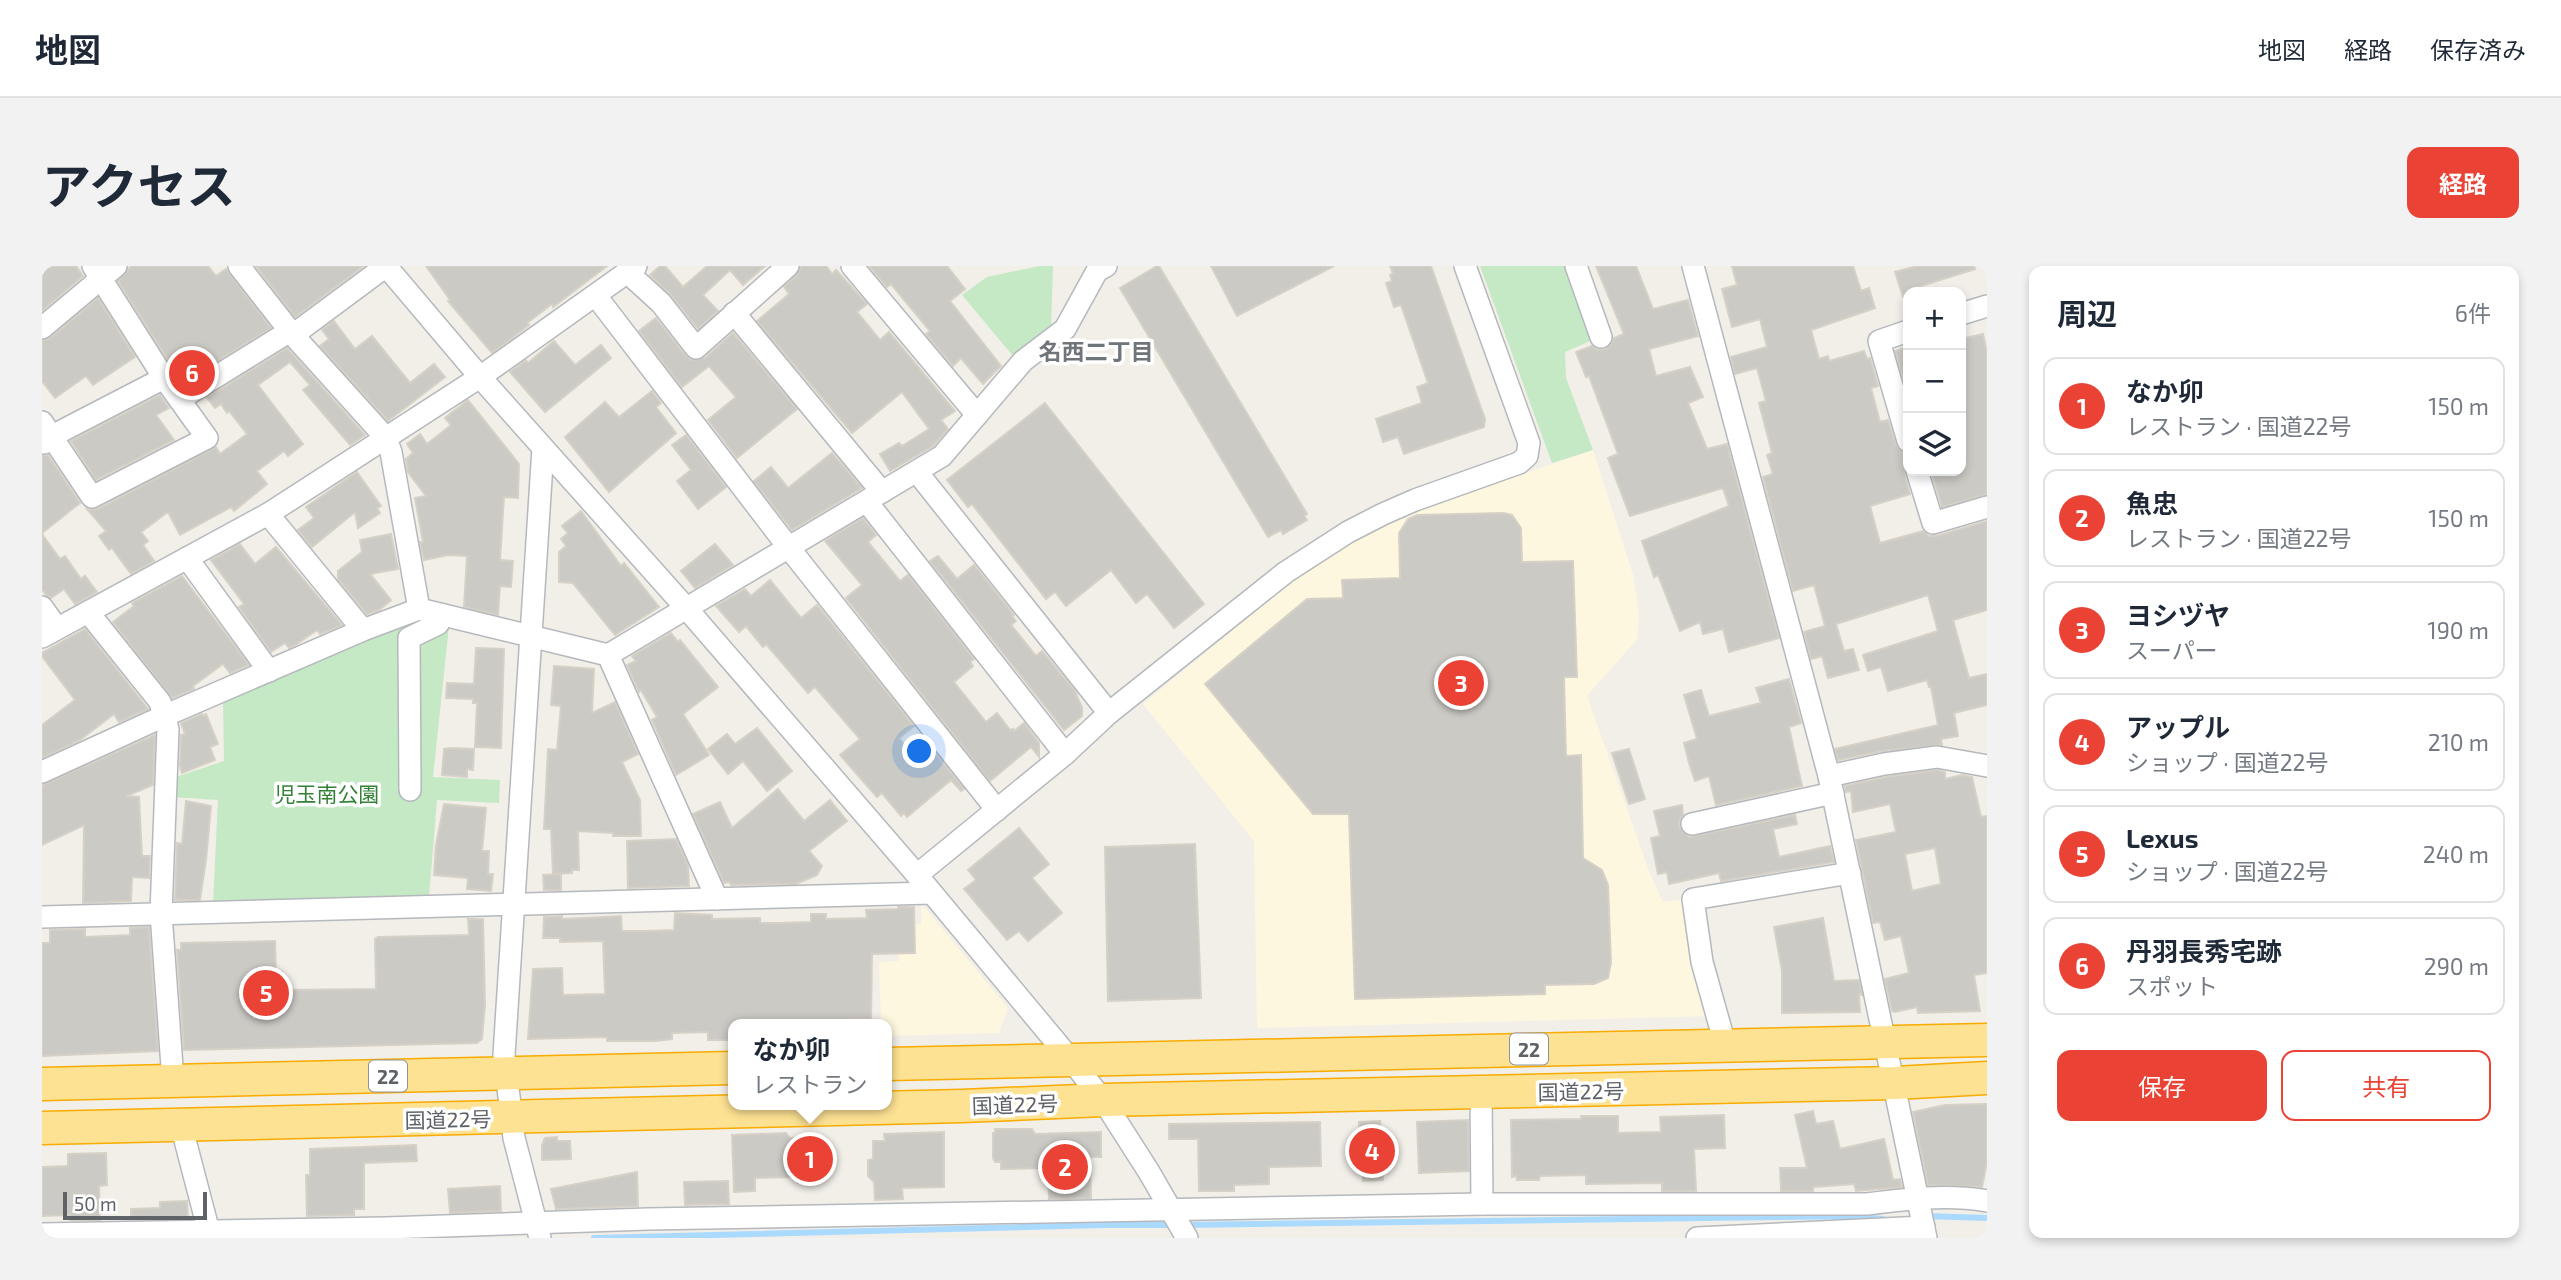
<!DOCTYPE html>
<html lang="ja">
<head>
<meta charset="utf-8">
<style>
	:root { --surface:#fff; --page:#f2f2f3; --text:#1f2937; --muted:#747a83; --line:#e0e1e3; --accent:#ea4335 }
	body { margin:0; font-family:"Exo 2","Noto Sans JP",sans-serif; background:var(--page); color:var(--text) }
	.controls { position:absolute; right:21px; top:21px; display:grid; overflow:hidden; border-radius:14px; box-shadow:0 4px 10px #0003 }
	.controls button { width:63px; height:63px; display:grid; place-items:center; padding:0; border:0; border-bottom:2px solid var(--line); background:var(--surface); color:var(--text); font:35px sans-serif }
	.scale { position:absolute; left:21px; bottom:18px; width:144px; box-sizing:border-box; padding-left:7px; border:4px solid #5f6368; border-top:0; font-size:19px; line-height:24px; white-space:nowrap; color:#5f6368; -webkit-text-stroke:5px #fff; paint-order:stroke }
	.you { position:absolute; left:878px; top:486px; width:24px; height:24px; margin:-18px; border:5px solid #fff; border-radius:50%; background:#1a73e8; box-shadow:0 0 0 10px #1a73e833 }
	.badge { display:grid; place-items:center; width:46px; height:46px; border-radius:50%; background:var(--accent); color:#fff; font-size:23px; font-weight:700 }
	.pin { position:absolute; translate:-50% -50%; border:4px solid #fff; box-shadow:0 2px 7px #0006 }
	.popup { position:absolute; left:686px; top:753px; width:164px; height:91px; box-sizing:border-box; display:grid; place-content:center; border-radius:14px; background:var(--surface); filter:drop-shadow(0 2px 5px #0005); font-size:23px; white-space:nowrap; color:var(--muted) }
	.popup b { font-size:26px; color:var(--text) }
	.popup::after { content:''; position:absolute; left:50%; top:100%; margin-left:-14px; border:14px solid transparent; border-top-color:var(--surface) }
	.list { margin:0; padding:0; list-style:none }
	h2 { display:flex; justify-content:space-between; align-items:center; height:91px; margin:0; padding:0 28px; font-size:30px }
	h2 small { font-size:23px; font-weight:400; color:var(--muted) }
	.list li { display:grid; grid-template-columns:46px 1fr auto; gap:21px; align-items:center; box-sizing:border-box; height:98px; margin:0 14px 14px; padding:0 14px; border:2px solid var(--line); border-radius:14px }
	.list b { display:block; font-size:26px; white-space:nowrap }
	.list p { margin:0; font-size:23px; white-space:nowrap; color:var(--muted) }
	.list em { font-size:23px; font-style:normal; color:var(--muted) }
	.actions { display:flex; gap:14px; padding:21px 28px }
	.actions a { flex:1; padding:16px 0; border:2px solid var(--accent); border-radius:14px; text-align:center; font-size:24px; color:var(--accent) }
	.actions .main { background:var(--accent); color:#fff }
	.icon { flex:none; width:38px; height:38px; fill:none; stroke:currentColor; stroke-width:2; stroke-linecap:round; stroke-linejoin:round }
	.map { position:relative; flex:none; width:1945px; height:972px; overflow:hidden; border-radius:14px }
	header { display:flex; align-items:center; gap:42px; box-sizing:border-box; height:98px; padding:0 35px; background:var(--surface); border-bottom:2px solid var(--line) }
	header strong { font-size:33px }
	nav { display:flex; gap:38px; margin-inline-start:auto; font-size:24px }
	.intro { display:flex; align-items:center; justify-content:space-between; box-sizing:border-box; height:168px; padding:0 42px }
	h1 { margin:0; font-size:49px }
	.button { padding:18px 32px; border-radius:14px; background:var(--accent); color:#fff; font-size:24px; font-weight:700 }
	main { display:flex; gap:42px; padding:0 42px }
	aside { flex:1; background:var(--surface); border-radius:14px; box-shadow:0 4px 10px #0003 }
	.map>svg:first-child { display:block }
	.commercial { fill:#fef7e0 }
	.green { fill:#c5e8c5 }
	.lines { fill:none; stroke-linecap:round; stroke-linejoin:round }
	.stream { stroke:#aadaff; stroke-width:6 }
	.building { fill:#cccac5; stroke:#d6d1c6; stroke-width:2; fill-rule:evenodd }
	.minor-casing { stroke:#b5b8bc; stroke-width:24 }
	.highway-casing { stroke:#f9ab00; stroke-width:35 }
	.minor { stroke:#fff; stroke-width:21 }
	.highway { stroke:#fde293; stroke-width:32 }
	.labels { text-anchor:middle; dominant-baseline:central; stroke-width:7; stroke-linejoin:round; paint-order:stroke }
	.shield { fill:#fff; stroke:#8f9295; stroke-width:2 }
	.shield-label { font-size:19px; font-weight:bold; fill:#5f6368 }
	.park-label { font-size:21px; fill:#348238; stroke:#fff }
	.street-label { font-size:21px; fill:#5f6368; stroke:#fff }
	.neighbourhood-label { font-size:23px; font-weight:bold; fill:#70757a; stroke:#fff }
</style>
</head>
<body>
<header>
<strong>地図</strong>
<nav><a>地図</a><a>経路</a><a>保存済み</a></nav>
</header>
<div class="intro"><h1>アクセス</h1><a class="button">経路</a></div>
<main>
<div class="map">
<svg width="1945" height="972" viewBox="0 0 1945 972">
	<rect width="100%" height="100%" fill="#f1efe8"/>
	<!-- commercial -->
	<g class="commercial">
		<polygon points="1551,184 1591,309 1597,346 1595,373 1545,430 1608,608 1621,636 1641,633 1671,750 1215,762 1212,575 1101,438 1251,315 1312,276 1377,244"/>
		<polygon points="879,640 884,643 966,742 957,767 845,770 845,758 839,758 837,696 857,695 856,658 879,658"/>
	</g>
	<!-- green -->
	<g class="green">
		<polygon points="998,0 1011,0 1009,62 971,90 920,29 945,11"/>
		<polygon points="1438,0 1530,0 1555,72 1523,86 1524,112 1551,184 1510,197"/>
		<polygon points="379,352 407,360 391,511 458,514 457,537 395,534 387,631 171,637 176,534 130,531 131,512 182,495 181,433"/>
	</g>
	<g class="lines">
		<!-- stream -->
		<g class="stream">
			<polyline points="1883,950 1945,952"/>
			<polyline points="1141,959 1810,950 1841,953"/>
			<polyline points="552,972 1062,959 1131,959"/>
		</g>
	</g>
	<!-- building -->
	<g class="building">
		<polygon points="0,0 34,0 41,10 0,45"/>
		<polygon points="89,0 166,0 174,10 184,3 229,62 155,107 142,83 126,94 76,15"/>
		<polygon points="214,0 322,0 253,51"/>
		<polygon points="384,0 565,0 511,41 510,38 485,57 487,59 450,87 406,35 408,34"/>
		<polygon points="618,0 623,0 641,21 665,0 723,0 701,19 688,4 661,29 676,45 656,63 629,29 608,9"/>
		<polygon points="759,0 784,0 790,8 794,4 825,38 815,46 838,74 847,66 913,145 899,154 906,163 891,180 848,205 838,188 857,177 860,180 887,163 860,126 810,167 715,55 747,28 742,21 755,9"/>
		<polygon points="830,0 905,0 923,23 908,35 959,100 941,118 919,92 911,100 884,68 888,65 849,18 845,21 828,1"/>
		<polygon points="1115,0 1117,0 1265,248 1262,250 1265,254 1241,268 1239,264 1226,271 1078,22"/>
		<polygon points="1169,0 1292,0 1195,50"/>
		<polygon points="1348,0 1389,0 1443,153 1442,161 1362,188 1356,171 1341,176 1334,153 1380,137 1375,121 1386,117 1359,39 1352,41 1344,17 1350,15 1348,9 1351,7"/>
		<polygon points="1554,0 1594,0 1611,43 1646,34 1656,70 1607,83 1614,110 1648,101 1661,131 1646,137 1665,183 1685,178 1737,372 1687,386 1681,363 1661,368 1658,356 1638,365 1616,309 1612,311 1600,275 1687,240 1681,222 1588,250 1566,192 1576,188 1547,110 1544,111 1534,86 1550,80 1556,84 1564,83 1569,79 1572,72 1582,68"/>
		<polygon points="1690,0 1811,0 1819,25 1827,22 1833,42 1769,64 1777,93 1786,90 1787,95 1822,85 1825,93 1828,92 1836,120 1829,122 1838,156 1846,154 1854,179 1862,188 1865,197 1862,208 1868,228 1828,240 1838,277 1881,265 1887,270 1895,270 1945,255 1945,344 1911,354 1927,412 1945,408 1945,439 1912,447 1916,470 1899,473 1900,479 1840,485 1796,494 1793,483 1896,459 1889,421 1887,421 1885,414 1846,425 1839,401 1826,405 1821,389 1896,365 1886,329 1794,358 1802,385 1811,383 1817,404 1786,412 1780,390 1769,393 1762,366 1783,360 1772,319 1751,325 1721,211 1731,208 1725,189 1730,187 1717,137 1724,135 1715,102 1693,108 1689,91 1725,81 1718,53 1690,61 1680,23 1695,19"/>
		<polygon points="1875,0 1932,0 1933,3 1876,21 1877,26 1866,26 1866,29 1861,31 1853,6"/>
		<polygon points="56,32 93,91 51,119 44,110 13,132 0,115 0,75 8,72"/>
		<polygon points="614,52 644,90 650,94 663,92 691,67 755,143 695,192 666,154 694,131 667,100 640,121 597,65"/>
		<polygon points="292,55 313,83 330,70 368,117 392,98 403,111 346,155 278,80 287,73 280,64"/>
		<polygon points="1941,68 1945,86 1945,228 1900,241 1889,205 1919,205 1919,73"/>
		<polygon points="512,75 533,99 559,79 569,92 503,146 468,106 484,94 486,97"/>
		<polygon points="1866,81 1866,109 1861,111 1853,85"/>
		<polygon points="245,82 323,169 308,179 261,124 268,119 248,96 216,119 261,178 246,190 242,185 215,205 225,218 192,245 189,241 138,269 126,246 99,266 106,275 101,279 112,295 89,308 70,282 67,284 57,270 64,265 45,243 56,243 174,181 178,188 205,168 187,145 185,147 179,138 173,142 165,132"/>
		<polygon points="610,125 619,137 614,141 634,167 567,226 523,171 563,136 577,151"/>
		<polygon points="118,129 127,142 114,149 132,174 54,214 29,175"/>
		<polygon points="426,134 477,198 476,232 462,231 458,294 471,295 469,321 458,320 456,349 422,341 425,290 406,289 382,294 378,276 381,276 373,232 384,230 366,206 364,193 371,187 365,178 378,168 385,178 409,159 403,152"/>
		<polygon points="1003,137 1162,338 1132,362 1105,328 1094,337 1069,304 1024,340 1013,326 1004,333 930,238 926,241 905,214"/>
		<polygon points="644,169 684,221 656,243 635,215 649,204 630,179"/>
		<polygon points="790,187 820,222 750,264 712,215 729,201 746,222"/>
		<polygon points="6,189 38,237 0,267 0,190"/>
		<polygon points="315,206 339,240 335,242 338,247 316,262 313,246 270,281 256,264 272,252 264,241"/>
		<polygon points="539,245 579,300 582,297 617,341 573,369 531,317 517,316 517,286 524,280 519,273 526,267 520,260"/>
		<polygon points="1461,247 1470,249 1479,262 1480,296 1531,295 1535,411 1522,411 1524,490 1539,489 1541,592 1560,604 1566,619 1569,697 1566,712 1552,718 1503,719 1503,728 1313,733 1307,548 1271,548 1163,418 1265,333 1301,332 1300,314 1358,312 1357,267 1366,253 1375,249"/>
		<polygon points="821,252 834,269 826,276 858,315 866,309 932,393 928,396 931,400 912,416 944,456 955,447 968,464 971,463 972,465 982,457 997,477 997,491 989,481 948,515 804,332 820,319 783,275"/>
		<polygon points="0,268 18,293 23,290 39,313 43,310 55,326 33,338 22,323 9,332 4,329 0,323"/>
		<polygon points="349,268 356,303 328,308 349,334 337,344 325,348 296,313 296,305 320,286 318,274"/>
		<polygon points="198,278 213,298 234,281 300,359 278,368 275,364 255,378 247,382 243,377 229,386 197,341 202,338 169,294"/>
		<polygon points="673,278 691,299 653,322 639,305"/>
		<polygon points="896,290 915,313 932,299 972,349 970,350 974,355 969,359 994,390 1000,385 1033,425 1040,442 1040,450 1022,464 888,295"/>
		<polygon points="140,310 207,399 188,407 181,398 151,420 152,423 130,432 71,356 92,340 90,337"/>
		<polygon points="728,314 759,352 775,339 872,460 857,472 878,499 893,487 922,523 919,525 909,514 865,551 862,547 859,550 840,527 835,531 798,489 818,473 773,421 766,427 724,378 721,381 704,360 697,366 674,340 703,323 709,330"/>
		<polygon points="43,363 106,443 77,456 72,448 38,474 0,492 0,459 33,434 0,390 0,387"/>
		<polygon points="629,367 636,376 638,374 676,421 641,448 667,489 634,509 610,454 615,451 599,424 597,426 585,399 594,395 590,390"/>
		<polygon points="434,382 462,383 459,482 433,481 435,437 431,437 431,433 404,432 405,417 432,418"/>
		<polygon points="512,400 552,403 550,447 573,436 596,488 580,496 598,534 599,570 571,570 571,567 536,565 537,604 530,604 530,607 511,608 509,563 502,563 506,483 515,484 519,440 509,439"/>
		<polygon points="1747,413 1759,457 1747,461 1760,520 1674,539 1667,510 1653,515 1647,497 1642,477 1655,473 1642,429 1659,424 1667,450 1719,437 1714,422"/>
		<polygon points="160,448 161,450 164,448 176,478 168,481 173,494 140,507 138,500 139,469 143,468 139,457"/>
		<polygon points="715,462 750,505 725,525 701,495 686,508 666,483 685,468 693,478"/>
		<polygon points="113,469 111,519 84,530 97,531 100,590 108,590 107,612 90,611 89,635 41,637 42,559 0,579 0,519"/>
		<polygon points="409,482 432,483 431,504 425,503 425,511 400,509 402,483"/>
		<polygon points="1587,483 1603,533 1587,538 1570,487"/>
		<path d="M1895,504L1903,506V513L1920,509L1930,511L1939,551L1945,550V707L1932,709L1938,745L1876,747L1875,741L1853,746L1850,745L1843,713L1867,707L1859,670L1843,674L1838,656L1831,657L1814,574L1854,566L1848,538L1811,546L1809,525L1804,526L1803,520L1844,511ZM1893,582L1899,618L1870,625L1863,588Z"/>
		<polygon points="736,523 762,555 788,534 805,555 767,585 780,600 775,609 754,618 689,619 688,616 682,617 651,548 678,536 690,562"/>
		<polygon points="144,535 169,540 164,594 158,634 133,634 135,577 140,578"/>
		<polygon points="402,538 444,542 440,585 447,585 446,608 451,608 449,625 425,623 426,612 392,609 394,579"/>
		<polygon points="1640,539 1641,548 1637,555 1637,561 1647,571 1753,549 1755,558 1731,563 1737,591 1788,580 1792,596 1679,615 1677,607 1627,618 1625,606 1616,608 1609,572 1618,570 1612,545"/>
		<polygon points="977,562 1007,598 990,612 1020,647 986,675 977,665 965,674 922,623 934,614 926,604"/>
		<polygon points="634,573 646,600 647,620 586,622 585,575"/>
		<polygon points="1153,578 1159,732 1066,735 1063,581"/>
		<polygon points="519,608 519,624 502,624 501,609"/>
		<polygon points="856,641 872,641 873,687 830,688 829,753 810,753 811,758 691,758 691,774 666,774 666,766 630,767 630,773 613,775 565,775 565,771 486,773 491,703 520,702 521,729 563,728 561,675 518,676 518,672 501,672 502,651 520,650 520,653 579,650 580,665 603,665 632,664 633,647 670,649 670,653 718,652 718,657 737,657 769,656 769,648 784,648 784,653 825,652 824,644 856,643"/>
		<polygon points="1781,652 1792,715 1817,714 1820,729 1817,728 1818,746 1740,747 1740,705 1732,661"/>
		<polygon points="426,653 441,653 443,738 440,773 435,777 142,784 135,684 139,684 139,677 233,675 234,707 240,706 240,724 334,723 333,673 336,671 427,669"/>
		<polygon points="107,661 116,785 0,790 0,677 8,677 8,664 43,663 43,671 88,669 88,662"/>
		<polygon points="1945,838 1945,896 1940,921 1886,919 1871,846 1903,839"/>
		<polygon points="1771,845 1774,858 1791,855 1798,883 1842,873 1851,914 1858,913 1860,921 1814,925 1812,918 1771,921 1771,925 1739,925 1738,902 1765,902 1753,849"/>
		<polygon points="1682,849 1683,882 1652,883 1654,925 1620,925 1620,917 1544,918 1544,909 1498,910 1497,914 1475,914 1474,910 1470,911 1469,854 1539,853 1539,850 1576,850 1576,867 1619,866 1618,851"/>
		<polygon points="1426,854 1427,905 1377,907 1375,856"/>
		<polygon points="1338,855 1341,914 1321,915 1317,856"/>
		<polygon points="1278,856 1279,900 1227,901 1227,918 1192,919 1192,925 1157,925 1156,873 1127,873 1127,858"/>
		<polygon points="953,863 990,863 993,868 1059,866 1059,891 1048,891 1049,932 1007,933 1006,902 959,903 959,896 953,896 951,892 951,867 953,867"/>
		<polygon points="902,866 902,921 860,922 861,933 833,934 832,916 826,910 826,894 831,893 831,875 843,875 842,868"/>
		<polygon points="744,867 748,872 774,871 775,916 756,917 756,911 713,912 713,925 692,926 690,869"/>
		<polygon points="515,871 515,875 528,875 529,893 500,894 500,879 503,872"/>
		<polygon points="374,879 375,895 322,897 322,943 312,943 312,949 265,950 264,909 268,909 268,883"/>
		<polygon points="64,887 65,919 57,920 58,954 28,954 28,949 0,950 0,901 26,900 26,888"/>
		<polygon points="595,906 596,940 514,943 509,923"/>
		<polygon points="686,915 687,938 643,939 642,916"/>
		<polygon points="458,920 459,945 408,947 406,923"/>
		<polygon points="145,935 146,952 89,953 89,943 118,942 118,936"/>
	</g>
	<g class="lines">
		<defs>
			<g id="minor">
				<polyline points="197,0 251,69 344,172 349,186 377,343"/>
				<polyline points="344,0 438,111 645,343 875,609 1029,794 1061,834 1107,906 1145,972"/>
				<polyline points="810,0 935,149"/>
				<polyline points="1534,0 1559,71"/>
				<polyline points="1651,0 1787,510 1884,972"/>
				<polyline points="586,7 619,37 654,82 746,0"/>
				<polyline points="554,30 747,282 955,544"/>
				<polyline points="692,47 840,226"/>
				<polyline points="1919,48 1945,40"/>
				<polyline points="0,62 74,0"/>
				<polyline points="1866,65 1837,75 1866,175"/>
				<polyline points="251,69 344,0"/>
				<polyline points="138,133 248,65"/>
				<polyline points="0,156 50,231 165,172 122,112 51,0"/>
				<polyline points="2,177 10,170 122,112"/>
				<polyline points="1875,205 1891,257 1945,241"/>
				<polyline points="875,206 1067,447"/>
				<polyline points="825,236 1023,488"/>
				<polyline points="226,248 321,364"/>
				<polyline points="145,292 227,405"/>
				<polyline points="0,341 15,362"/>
				<polyline points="46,346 118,436 126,463 119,647 131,815"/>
				<polyline points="0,371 226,248 438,111 594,0"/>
				<polyline points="566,389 675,633"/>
				<polyline points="0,506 122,450 321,364 377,343 566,389 900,190 981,95 1023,63 1055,5 1064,0"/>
				<polyline points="1787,510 1842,498 1895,491 1945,500"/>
				<polyline points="368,524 367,372 396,358 401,349"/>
				<polyline points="1650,558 1791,527"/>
				<polyline points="875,609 1023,488 1067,447 1244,306 1306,266 1341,248 1373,234 1477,197 1485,190 1487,177 1423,0"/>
				<polyline points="0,651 889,627"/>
				<polyline points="1683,778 1660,696 1651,633 1808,607"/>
				<polyline points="1439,828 1440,938"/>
				<polyline points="139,859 167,966"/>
				<path d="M0,968L344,962L606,953L1440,938H1825C1865,933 1905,928 1945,935"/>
				<polyline points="498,972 472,872 462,789 501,182"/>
				<polyline points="1655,972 1882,961"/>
			</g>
			<g id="highway">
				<polyline points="845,798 1945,774"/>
				<polyline points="0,818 691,802"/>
				<polyline points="0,862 920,840 1061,834 1853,817 1945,812"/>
			</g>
		</defs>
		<!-- minor casing -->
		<use href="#minor" class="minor-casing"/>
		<!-- highway casing -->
		<use href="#highway" class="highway-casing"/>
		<!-- minor -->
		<use href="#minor" class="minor"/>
		<!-- highway -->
		<use href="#highway" class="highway"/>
	</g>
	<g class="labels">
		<!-- shield labels -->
		<g class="shield">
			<rect x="1468" y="767.5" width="38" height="31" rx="5"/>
			<rect x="327" y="794.5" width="38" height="31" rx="5"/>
		</g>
		<g class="shield-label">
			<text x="1487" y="783">22</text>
			<text x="346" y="810">22</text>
		</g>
		<!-- park labels -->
		<g class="park-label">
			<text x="285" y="527">児玉南公園</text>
		</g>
		<!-- street labels -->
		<g class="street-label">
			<text transform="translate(1539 825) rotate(-1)">国道22号</text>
			<text transform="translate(973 838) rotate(-2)">国道22号</text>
			<text transform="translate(406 853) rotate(-1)">国道22号</text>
		</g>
		<!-- neighbourhood labels -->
		<g class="neighbourhood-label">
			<text x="1054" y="85">名西二丁目</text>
		</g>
	</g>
</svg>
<div class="controls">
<button>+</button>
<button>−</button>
<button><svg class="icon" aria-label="layers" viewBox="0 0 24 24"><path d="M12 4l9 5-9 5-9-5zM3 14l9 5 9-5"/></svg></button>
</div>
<div class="scale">50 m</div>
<div class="you"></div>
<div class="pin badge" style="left:768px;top:893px">1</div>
<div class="popup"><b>なか卯</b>レストラン</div>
<div class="pin badge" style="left:1023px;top:901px">2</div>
<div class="pin badge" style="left:1419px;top:417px">3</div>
<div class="pin badge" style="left:1330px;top:885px">4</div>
<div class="pin badge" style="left:224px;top:727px">5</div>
<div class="pin badge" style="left:150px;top:107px">6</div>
</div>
<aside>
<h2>周辺<small>6件</small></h2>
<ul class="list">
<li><span class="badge">1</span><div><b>なか卯</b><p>レストラン · 国道22号</p></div><em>150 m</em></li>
<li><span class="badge">2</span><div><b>魚忠</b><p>レストラン · 国道22号</p></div><em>150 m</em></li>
<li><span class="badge">3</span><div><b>ヨシヅヤ</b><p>スーパー</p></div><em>190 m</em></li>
<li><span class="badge">4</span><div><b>アップル</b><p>ショップ · 国道22号</p></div><em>210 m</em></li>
<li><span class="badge">5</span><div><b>Lexus</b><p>ショップ · 国道22号</p></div><em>240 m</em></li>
<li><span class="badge">6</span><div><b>丹羽長秀宅跡</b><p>スポット</p></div><em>290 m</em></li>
</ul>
<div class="actions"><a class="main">保存</a><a>共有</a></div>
</aside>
</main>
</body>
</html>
